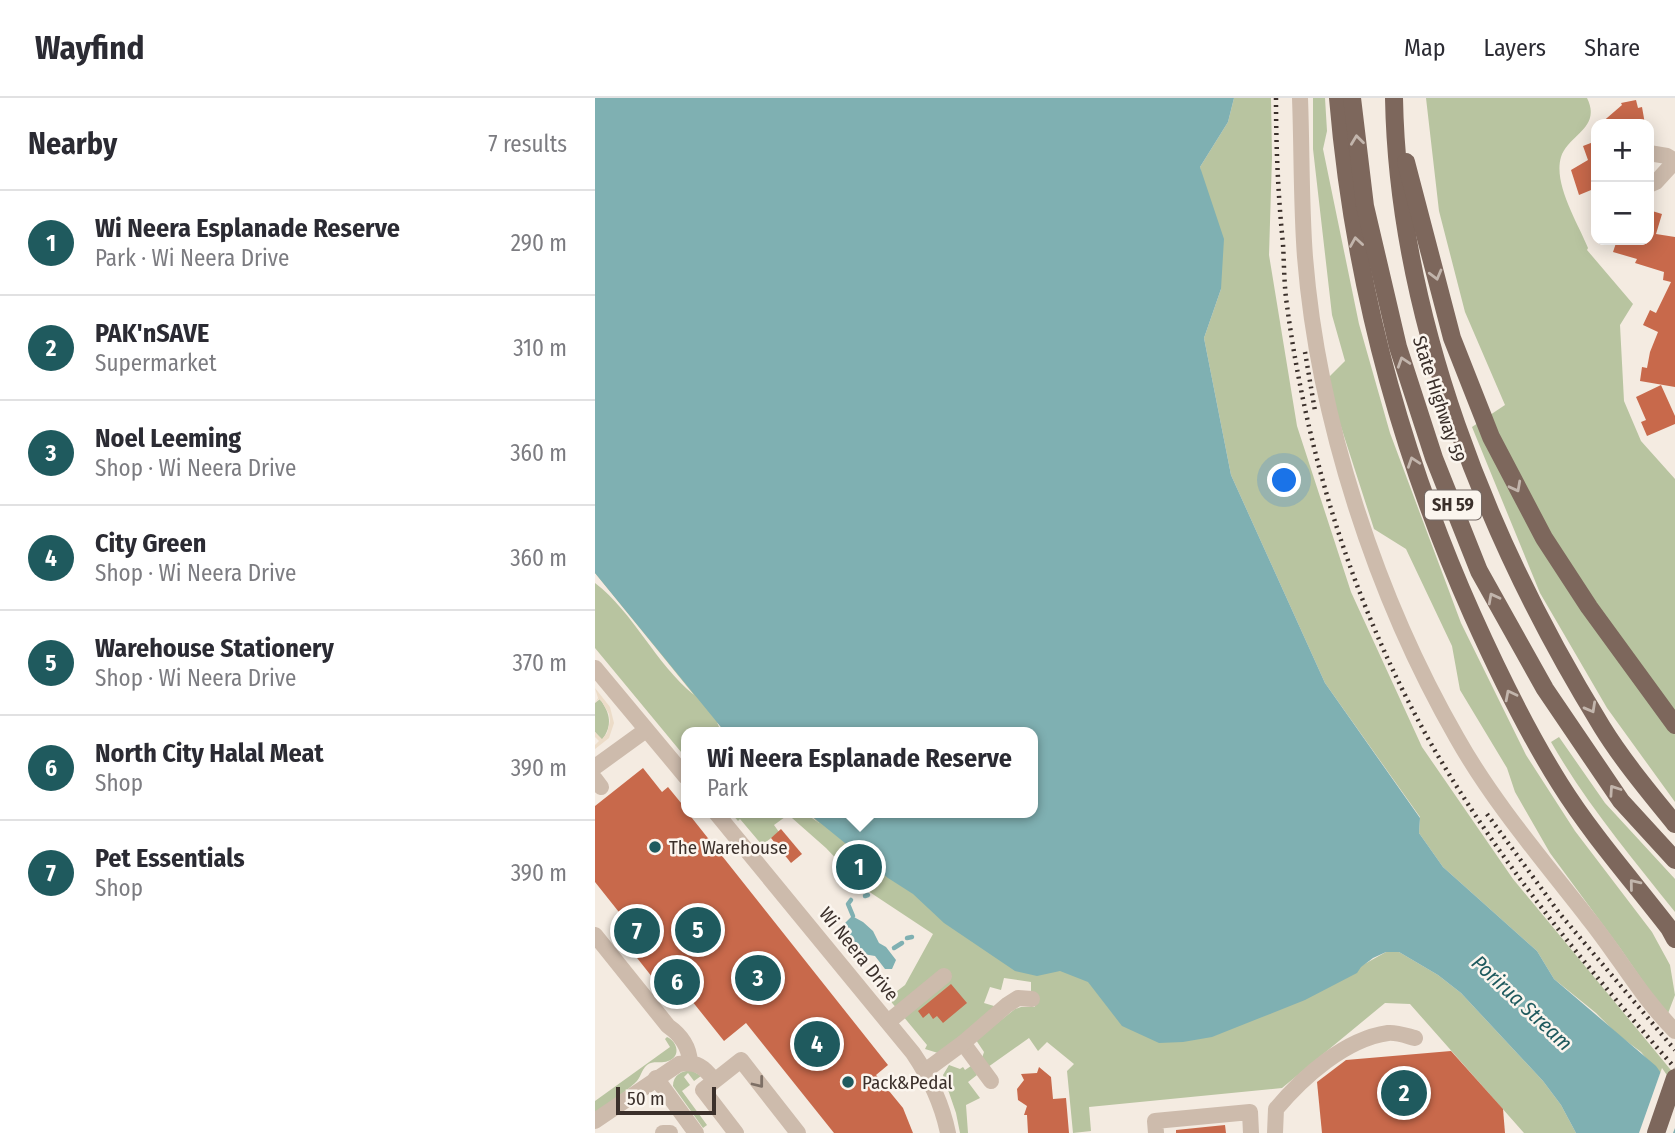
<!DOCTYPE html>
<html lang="en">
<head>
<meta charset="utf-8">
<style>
	:root { --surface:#fff; --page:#f7f7f7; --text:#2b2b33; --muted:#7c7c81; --line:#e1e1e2; --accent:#1f5a5e }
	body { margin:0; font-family:"Fira Sans Condensed",sans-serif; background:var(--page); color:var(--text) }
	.controls { position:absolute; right:21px; top:21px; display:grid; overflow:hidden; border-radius:14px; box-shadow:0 4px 18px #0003 }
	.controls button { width:63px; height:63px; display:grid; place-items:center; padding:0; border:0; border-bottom:2px solid var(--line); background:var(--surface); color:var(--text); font:35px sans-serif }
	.scale { position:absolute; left:21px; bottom:18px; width:100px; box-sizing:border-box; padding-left:7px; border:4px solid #3b302b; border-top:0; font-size:19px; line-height:24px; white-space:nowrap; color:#3b302b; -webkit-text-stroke:5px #fbf5ee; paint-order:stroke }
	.you { position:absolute; left:690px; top:383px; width:24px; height:24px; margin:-18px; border:5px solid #fff; border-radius:50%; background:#1a73e8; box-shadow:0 0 0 10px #1a73e833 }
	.badge { display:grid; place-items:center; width:46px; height:46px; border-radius:50%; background:var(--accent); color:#fff; font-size:23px; font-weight:700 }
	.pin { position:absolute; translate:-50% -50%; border:4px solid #fff; box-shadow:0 2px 7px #0006 }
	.popup { position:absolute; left:86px; top:629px; width:357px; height:91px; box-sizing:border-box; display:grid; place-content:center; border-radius:14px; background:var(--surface); filter:drop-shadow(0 2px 5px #0005); font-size:23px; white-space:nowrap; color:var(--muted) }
	.popup b { font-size:26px; color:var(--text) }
	.popup::after { content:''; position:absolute; left:50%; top:100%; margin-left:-14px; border:14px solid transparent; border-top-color:var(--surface) }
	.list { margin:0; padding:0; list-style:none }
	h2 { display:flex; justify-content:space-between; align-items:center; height:91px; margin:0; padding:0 28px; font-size:30px }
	h2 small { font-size:23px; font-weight:400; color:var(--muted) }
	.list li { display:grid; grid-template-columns:46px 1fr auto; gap:21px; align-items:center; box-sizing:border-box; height:105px; padding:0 28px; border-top:2px solid var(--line) }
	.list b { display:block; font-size:26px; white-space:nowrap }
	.list p { margin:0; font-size:23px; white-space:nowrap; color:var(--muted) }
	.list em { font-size:23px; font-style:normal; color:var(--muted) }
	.map { position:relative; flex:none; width:1080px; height:1035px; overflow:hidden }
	header { display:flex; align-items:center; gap:42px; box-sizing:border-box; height:98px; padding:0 35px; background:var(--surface); border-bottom:2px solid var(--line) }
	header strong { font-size:33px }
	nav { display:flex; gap:38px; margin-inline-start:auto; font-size:24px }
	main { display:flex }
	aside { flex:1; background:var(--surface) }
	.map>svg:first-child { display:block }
	.green { fill:#b8c4a0 }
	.plaza { fill:#ecdcc8 }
	.water { fill:#7fb0b2 }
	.pier { fill:#f4ebe1 }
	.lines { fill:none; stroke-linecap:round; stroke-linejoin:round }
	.stream { stroke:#7fb0b2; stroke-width:4.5 }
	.building { fill:#c8694b }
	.minor { stroke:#cdbbac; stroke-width:16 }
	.major { stroke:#7d675c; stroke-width:18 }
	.rail { stroke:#3b302b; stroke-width:4.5; stroke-dasharray:2 5; stroke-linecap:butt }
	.oneway { stroke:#c2b5ac }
	.oneway2 { stroke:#7d6f65 }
	.poi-dot { fill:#1f5a5e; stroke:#fbf5ee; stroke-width:2.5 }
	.labels { text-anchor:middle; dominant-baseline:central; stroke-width:5; stroke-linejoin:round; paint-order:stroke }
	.shield { fill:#fbf5ee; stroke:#756b66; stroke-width:2 }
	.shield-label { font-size:18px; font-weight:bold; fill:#3b302b }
	.street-label { font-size:19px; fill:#3b302b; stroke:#fbf5ee }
	.poi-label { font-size:19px; fill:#3b302b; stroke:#fbf5ee; text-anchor:start }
	.water-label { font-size:21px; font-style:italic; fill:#1f5a5e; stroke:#fbf5ee }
</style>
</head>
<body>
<header>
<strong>Wayfind</strong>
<nav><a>Map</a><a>Layers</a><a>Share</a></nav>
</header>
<main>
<aside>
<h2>Nearby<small>7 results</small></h2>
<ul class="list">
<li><span class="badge">1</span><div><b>Wi Neera Esplanade Reserve</b><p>Park · Wi Neera Drive</p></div><em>290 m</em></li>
<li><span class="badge">2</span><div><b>PAK'nSAVE</b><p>Supermarket</p></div><em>310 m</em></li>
<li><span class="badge">3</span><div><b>Noel Leeming</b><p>Shop · Wi Neera Drive</p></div><em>360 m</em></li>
<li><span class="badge">4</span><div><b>City Green</b><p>Shop · Wi Neera Drive</p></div><em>360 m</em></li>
<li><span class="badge">5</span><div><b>Warehouse Stationery</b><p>Shop · Wi Neera Drive</p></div><em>370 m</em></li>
<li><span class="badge">6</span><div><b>North City Halal Meat</b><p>Shop</p></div><em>390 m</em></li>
<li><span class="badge">7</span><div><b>Pet Essentials</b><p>Shop</p></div><em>390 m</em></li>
</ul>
</aside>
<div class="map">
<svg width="1080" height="1035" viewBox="0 0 1080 1035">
	<rect width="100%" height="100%" fill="#f4ebe1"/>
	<!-- green -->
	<g class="green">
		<polygon points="639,0 676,0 677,59 674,157 702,328 756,494 827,649 918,781 1080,977 1080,995 1046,954 1022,936 1001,915 959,881 942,853 848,769 824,735 825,719 730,585 636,377 609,240 626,191 605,69 633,24"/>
		<polygon points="718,0 730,0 732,33 728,51 764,226 795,335 866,525 931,657 980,733 1057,834 1075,867 1080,897 1072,918 1025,850 955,755 920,694 912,670 865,592 857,548 811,451 779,431 739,307 733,280 750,263 737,217 718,51"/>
		<path d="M831,0H992C1007,30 973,37 966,59C958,86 983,125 993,150L992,152L1038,206L1025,227L1029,303L1046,343L1080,381V704L1012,610L945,495L877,329L910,307L870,214L844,113Z"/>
		<path d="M0,208L766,868L791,854H804L843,877L866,895L948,983L966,1007L981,1035H929L815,906L790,905L687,990L494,1009L496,1033L478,1035L472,973L479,966L452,944L443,953L434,940L393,969L387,960L389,954L381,942L420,911L426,909H440V896L436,893V884L409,880L406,892L395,889L389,905L399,908L396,916L343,955L330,951L332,947L293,900L310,887L338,836L270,791L231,750L197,720L190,719L179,727L184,734L167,747L145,721L143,723L136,715H210L224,725L213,715H437V634H130L122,624L126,634H91V660L0,550V485C39,515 60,565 99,597L0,475Z"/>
		<path d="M5,601C15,615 18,627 7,642L0,634V605Z"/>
		<path d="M964,639L1010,705L1080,781V814C1036,759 991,705 956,644Z"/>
		<path d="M72,939C83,944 86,959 73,963C66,966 58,962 52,967C46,972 46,980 40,985C28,996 13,1005 0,1015V1003L75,949L70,941Z"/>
		<polygon points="354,967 365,971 368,969 370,972 376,968 382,977 373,984 385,1000 371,1007 373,1035 365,1035 361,1015 348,977"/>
		<path d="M96,972L106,978L99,983L93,975L89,979L95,987L87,993L112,1027L108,1030L78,988C78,977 87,973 96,972Z"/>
	</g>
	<!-- plaza -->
	<polygon class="plaza" points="0,590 15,609 19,625 14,640 0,651 0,647 4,643 0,639 0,634 7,641 12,635 15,623 14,616 7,604 4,601 0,605 3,600"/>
	<!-- water -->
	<g class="water">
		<polygon points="0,0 639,0 633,24 605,69 629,141 626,191 609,240 636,377 730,585 825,720 824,735 848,769 942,853 959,881 1061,968 1080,995 1080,1035 981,1035 966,1007 948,983 866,895 843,877 804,854 791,854 778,860 766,869 762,875 710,902 617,939 588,944 564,945 527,928 493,884 465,873 442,878 420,873 349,825 318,796 293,780 213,715 437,715 437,634 130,634 0,475"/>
		<polygon points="257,818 268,824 278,833 284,845 291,849 301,862 297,871 290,871 280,858 268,856 250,835 250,825"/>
	</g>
	<!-- pier -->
	<polygon class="pier" points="1067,970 1080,989 1080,1030 1078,1035 1044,1035"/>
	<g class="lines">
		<!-- stream -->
		<g class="stream">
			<polyline points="270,798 273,797"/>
			<polyline points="256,802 253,806 258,818"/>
			<polyline points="312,840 317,839"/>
			<polyline points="299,850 307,845"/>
		</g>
	</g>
	<!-- building -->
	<g class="building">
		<polygon points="1041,2 1043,10 1047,9 1050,26 1005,26 1027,7 1026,5"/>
		<polygon points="1001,43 1001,90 984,97 976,72 993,62 988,48"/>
		<polygon points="1054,112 1067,116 1061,136 1080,139 1080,289 1045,283 1047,269 1052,270 1055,254 1063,234 1048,227 1055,212 1061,215 1076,184 1068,182 1069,174 1040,165 1042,161 1018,154 1022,142 1054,142"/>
		<polygon points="1066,287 1080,318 1080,326 1052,338 1046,324 1051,322 1041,299"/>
		<polygon points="48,670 67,694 73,689 91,711 91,715 93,715 293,967 281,977 308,1010 318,1035 239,1035 151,925 129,943 93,898 80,908 20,832 31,823 0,784 0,708"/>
		<polygon points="186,731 207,756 196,765 176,740"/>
		<polygon points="356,886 372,905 348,925 342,918 338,921 334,915 328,920 323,913"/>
		<polygon points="856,953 908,1011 910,1035 727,1035 722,984 751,962"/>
		<polygon points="444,969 456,979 458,1001 471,1000 474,1035 433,1035 432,1017 429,1017 432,1008 423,1002 422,991 429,982 426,976 442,975"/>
		<polygon points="630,1027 631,1035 581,1035 581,1032"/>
	</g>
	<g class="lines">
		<!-- minor -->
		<g class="minor">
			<path d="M705,0C707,53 706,106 710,159C723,321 781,499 862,640C898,704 948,762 993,820C1023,857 1046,899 1080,933"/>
			<polyline points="1054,55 1072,58 1080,63"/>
			<polyline points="1054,87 1061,84 1080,63"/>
			<polyline points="0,570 91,679"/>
			<polyline points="0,669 51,632"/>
			<polyline points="0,681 6,689"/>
			<path d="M121,715L318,955C335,980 347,1006 353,1035"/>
			<path d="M0,837L73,928C86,937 94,948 95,964"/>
			<polyline points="293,924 349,878"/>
			<polyline points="368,945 396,983"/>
			<polyline points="330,973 368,945 412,907 423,900 437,901"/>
			<polyline points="61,980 101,1035"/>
			<path d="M0,1023L84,966C102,963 109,969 119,982"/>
			<polyline points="68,1035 75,1035"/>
			<polyline points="141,1035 108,992 146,962 203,1035"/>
			<polyline points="561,1035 560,1023 655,1014 656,1035"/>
			<path d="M680,1035L681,1011C708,979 750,941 793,935C801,934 812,938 820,940"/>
		</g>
		<!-- major -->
		<g class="major">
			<path d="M743,0C758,179 804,352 877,516C903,574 931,632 965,686C997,737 1037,782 1074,830L1080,841"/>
			<polyline points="757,0 770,108 803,249 839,360 884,473 950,591 1026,703 1080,762"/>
			<path d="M799,0C803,219 893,444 1007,629C1028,663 1055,695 1080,726"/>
			<polyline points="811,64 857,240 896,339 949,440 994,509 1080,627"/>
			<polyline points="1061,1035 1080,980"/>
		</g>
		<!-- rail -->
		<g class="rail">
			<path d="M681,0C681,49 683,97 688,146C689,164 689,182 691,200C711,357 760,513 839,651C906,766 992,870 1080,970"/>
			<polyline points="710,254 720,313"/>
			<polyline points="892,716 965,816 1080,952"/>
		</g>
	</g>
	<!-- one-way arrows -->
	<defs><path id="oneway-chevron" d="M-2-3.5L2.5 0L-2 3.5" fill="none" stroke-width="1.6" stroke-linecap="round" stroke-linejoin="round" transform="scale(1.75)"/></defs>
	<g class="oneway">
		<use href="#oneway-chevron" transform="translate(762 42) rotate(-97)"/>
		<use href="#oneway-chevron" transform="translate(761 144) rotate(-99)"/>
		<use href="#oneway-chevron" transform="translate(841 177) rotate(75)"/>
		<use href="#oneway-chevron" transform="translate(808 264) rotate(-108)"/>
		<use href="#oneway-chevron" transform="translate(818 364) rotate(-109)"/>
		<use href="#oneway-chevron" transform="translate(921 389) rotate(62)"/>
		<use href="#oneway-chevron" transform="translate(898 500) rotate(-118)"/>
		<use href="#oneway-chevron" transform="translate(915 597) rotate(-117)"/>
		<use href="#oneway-chevron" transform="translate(996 610) rotate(61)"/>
		<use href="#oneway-chevron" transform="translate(1019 692) rotate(-124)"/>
		<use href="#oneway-chevron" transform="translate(1039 786) rotate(-129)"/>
	</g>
	<use class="oneway2" href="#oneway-chevron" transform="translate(164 985) rotate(52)"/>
	<!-- markers -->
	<g class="poi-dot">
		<circle cx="60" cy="749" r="7"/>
		<circle cx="253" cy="984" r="7"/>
	</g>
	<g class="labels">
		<!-- shield labels -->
		<rect class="shield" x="830" y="392.5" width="56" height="29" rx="5"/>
		<g class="shield-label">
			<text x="858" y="407">SH 59</text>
		</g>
		<!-- street labels -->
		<g class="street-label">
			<text transform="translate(844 301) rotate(72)">State Highway 59</text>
			<text transform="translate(264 856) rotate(51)">Wi Neera Drive</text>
		</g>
		<!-- poi labels -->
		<g class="poi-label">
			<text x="74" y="749">The Warehouse</text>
			<text x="267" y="984">Pack&amp;Pedal</text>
		</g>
		<!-- water labels -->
		<g class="water-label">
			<text transform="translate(927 905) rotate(43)">Porirua Stream</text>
		</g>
	</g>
</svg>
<div class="controls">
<button>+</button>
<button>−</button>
</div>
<div class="scale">50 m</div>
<div class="you"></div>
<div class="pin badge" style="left:264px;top:769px">1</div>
<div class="popup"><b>Wi Neera Esplanade Reserve</b>Park</div>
<div class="pin badge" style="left:809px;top:995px">2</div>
<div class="pin badge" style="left:163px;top:880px">3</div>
<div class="pin badge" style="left:222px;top:946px">4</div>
<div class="pin badge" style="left:103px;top:832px">5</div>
<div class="pin badge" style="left:82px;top:884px">6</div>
<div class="pin badge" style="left:42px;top:833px">7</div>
</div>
</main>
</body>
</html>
